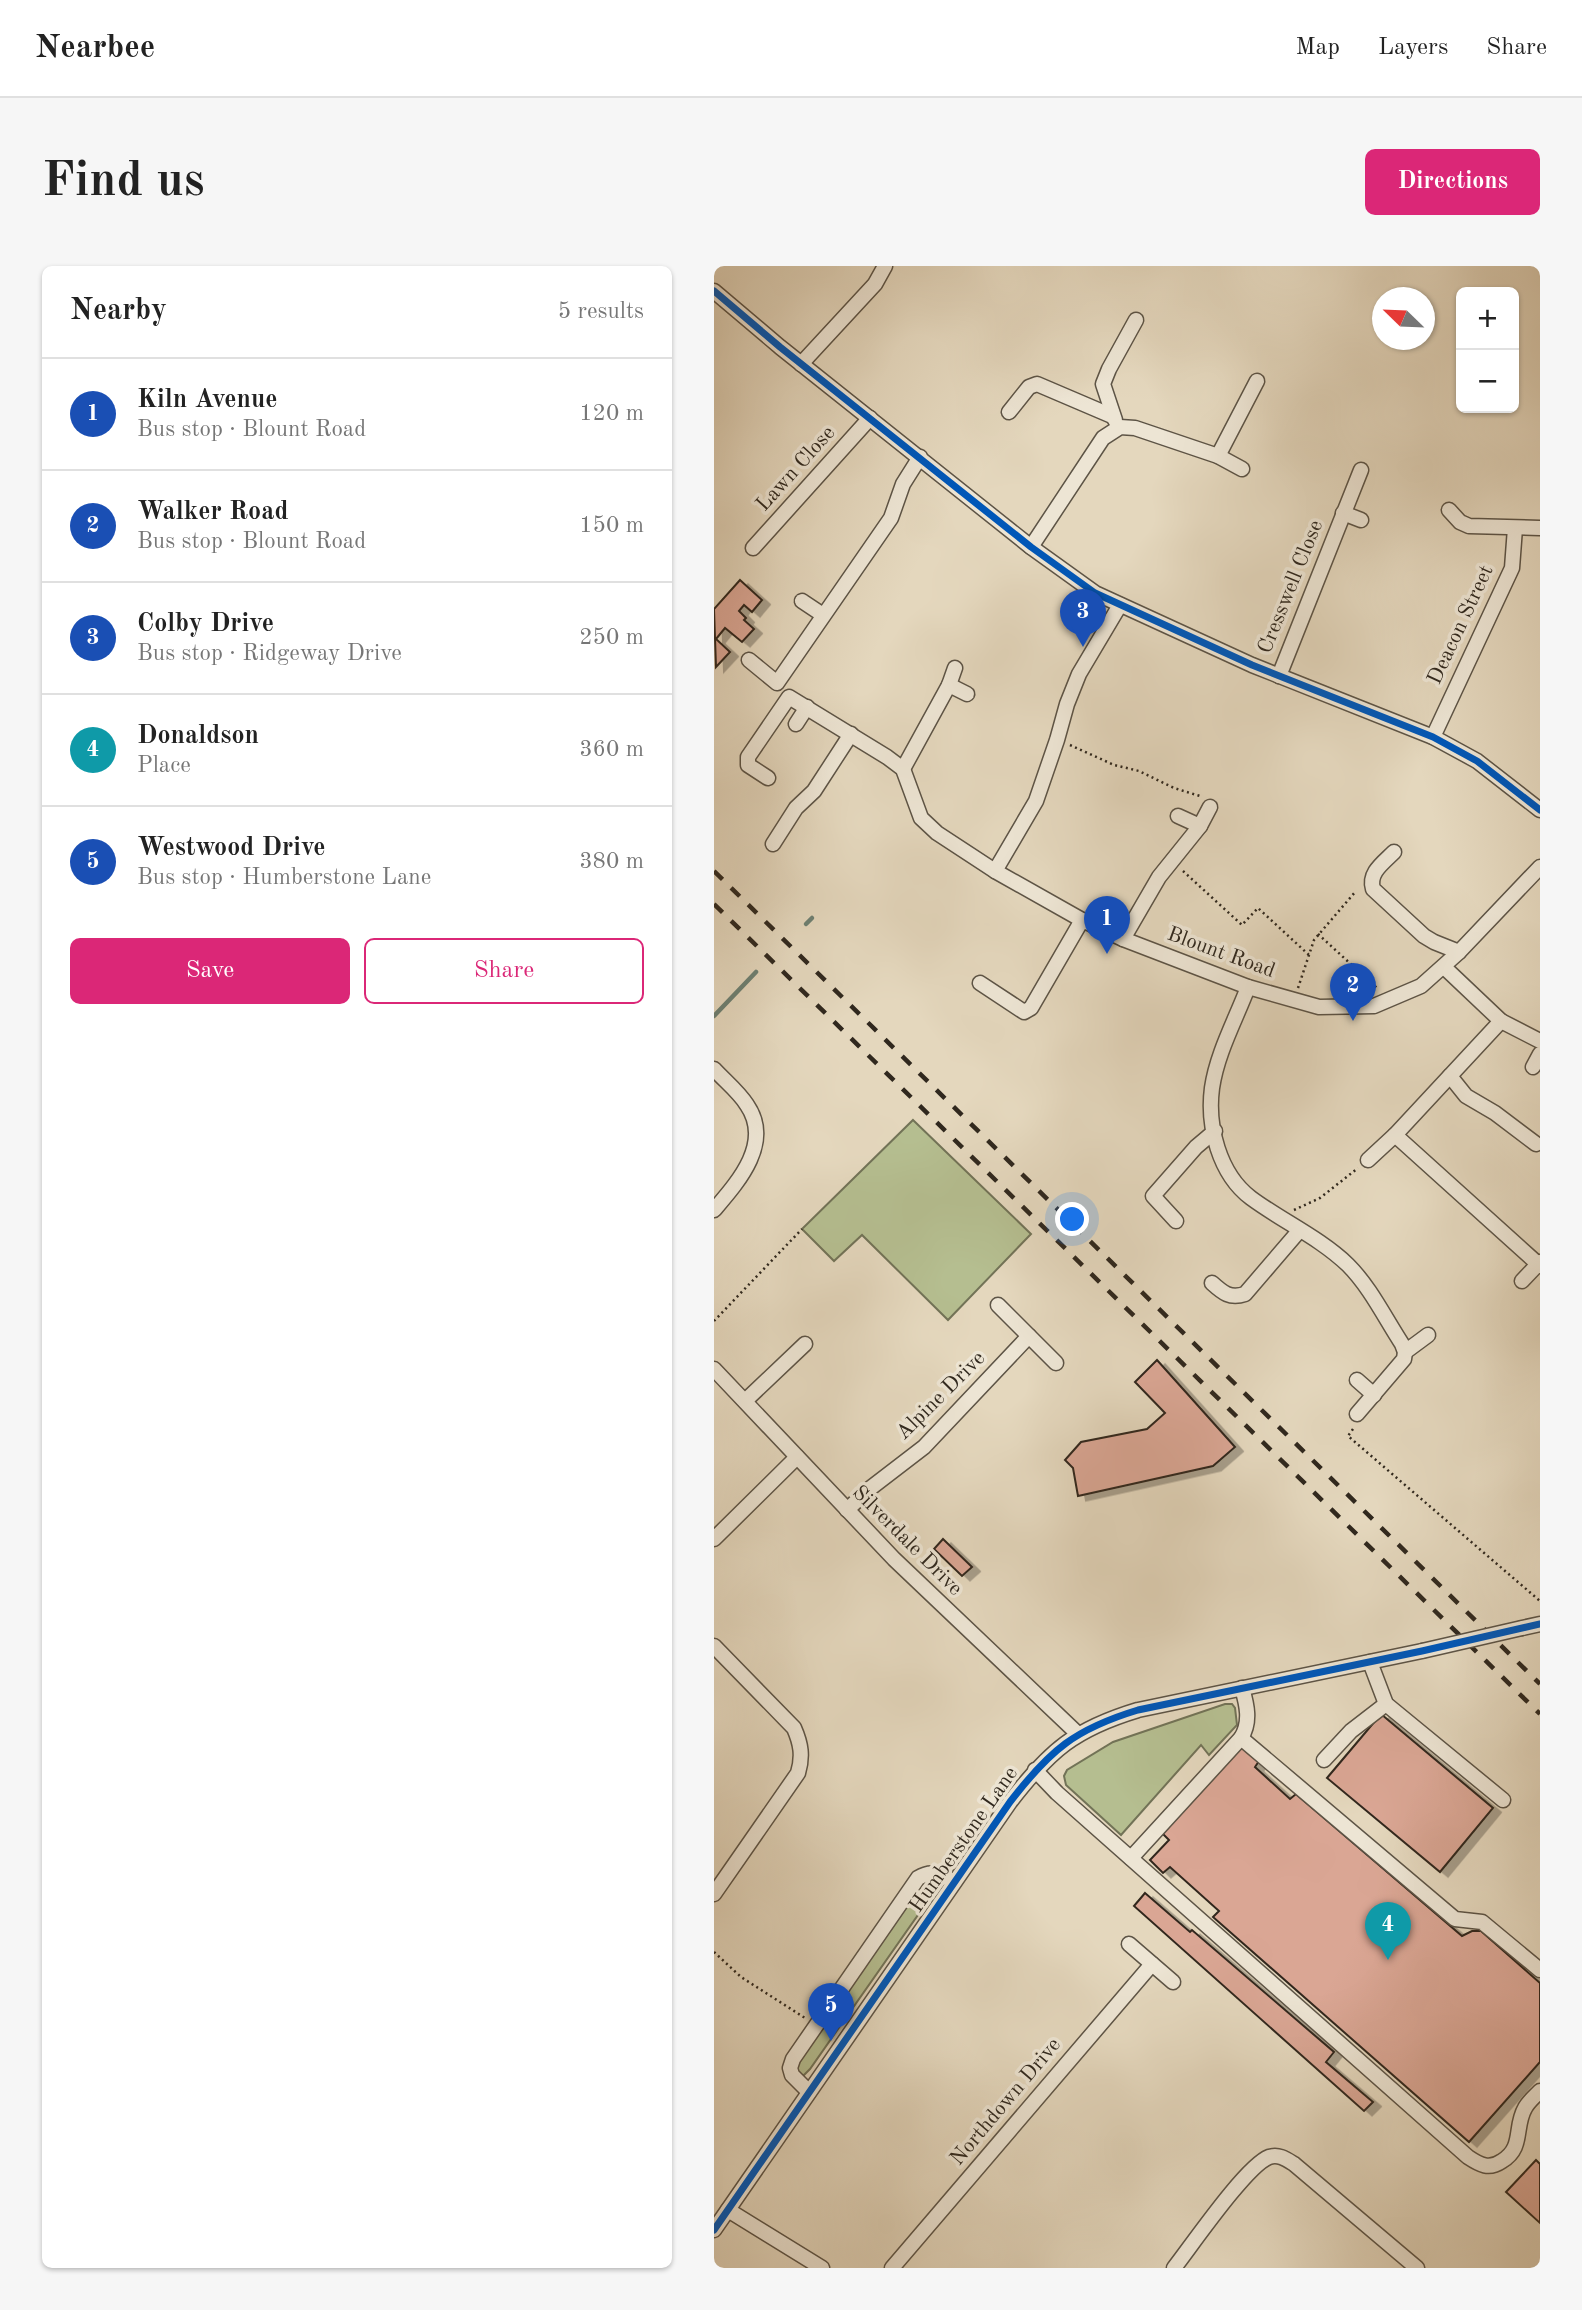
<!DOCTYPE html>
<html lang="en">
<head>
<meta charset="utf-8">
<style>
	:root { --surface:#fff; --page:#f6f6f6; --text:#222; --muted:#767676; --line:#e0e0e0; --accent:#db2777 }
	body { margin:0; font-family:"Old Standard TT",serif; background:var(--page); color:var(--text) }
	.controls { position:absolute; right:21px; top:21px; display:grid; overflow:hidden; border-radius:10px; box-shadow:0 2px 5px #0004 }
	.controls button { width:63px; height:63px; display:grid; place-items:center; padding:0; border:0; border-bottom:2px solid var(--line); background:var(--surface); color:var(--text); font:35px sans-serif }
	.compass { position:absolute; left:658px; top:21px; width:63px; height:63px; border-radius:50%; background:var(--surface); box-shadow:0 2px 5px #0004; rotate:293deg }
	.you { position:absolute; left:359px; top:954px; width:24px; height:24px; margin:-18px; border:5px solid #fff; border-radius:50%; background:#1a73e8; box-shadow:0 0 0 10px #1a73e833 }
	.badge { display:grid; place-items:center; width:46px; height:46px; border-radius:50%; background:var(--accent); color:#fff; font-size:23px; font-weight:700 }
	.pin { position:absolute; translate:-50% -58px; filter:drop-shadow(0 2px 4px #0008) }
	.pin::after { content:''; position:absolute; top:37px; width:24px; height:21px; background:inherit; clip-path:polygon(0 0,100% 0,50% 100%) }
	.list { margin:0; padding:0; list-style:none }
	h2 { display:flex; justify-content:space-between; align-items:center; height:91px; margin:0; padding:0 28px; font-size:30px }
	h2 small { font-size:23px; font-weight:400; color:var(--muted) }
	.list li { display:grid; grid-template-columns:46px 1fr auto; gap:21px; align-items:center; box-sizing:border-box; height:112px; padding:0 28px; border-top:2px solid var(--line) }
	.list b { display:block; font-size:26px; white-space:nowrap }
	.list p { margin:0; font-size:23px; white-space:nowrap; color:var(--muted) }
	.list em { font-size:23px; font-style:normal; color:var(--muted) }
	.actions { display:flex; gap:14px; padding:21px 28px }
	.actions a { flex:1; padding:16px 0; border:2px solid var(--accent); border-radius:10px; text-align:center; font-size:24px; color:var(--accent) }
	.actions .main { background:var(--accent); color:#fff }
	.map { position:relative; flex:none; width:826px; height:2002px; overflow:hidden; border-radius:10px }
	header { display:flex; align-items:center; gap:42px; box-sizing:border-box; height:98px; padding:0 35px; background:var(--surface); border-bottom:2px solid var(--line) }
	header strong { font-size:33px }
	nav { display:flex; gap:38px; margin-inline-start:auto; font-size:24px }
	.intro { display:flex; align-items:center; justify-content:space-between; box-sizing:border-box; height:168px; padding:0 42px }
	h1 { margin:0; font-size:49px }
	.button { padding:18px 32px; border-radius:10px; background:var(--accent); color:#fff; font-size:24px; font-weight:700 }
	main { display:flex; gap:42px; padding:0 42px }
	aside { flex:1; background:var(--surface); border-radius:10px; box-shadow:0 2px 5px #0004 }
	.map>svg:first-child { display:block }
	.green { fill:#b5be90; stroke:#727357; stroke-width:2 }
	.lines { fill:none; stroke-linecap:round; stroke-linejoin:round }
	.stream { stroke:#6d8073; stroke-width:4.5 }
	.building { fill:#daa694; stroke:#30281e; stroke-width:2; filter:url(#shadow) }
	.minor-casing { stroke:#5d5446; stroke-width:17 }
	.path { stroke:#30281e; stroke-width:2.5; stroke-dasharray:2 3.5; stroke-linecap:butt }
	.minor { stroke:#ede5d4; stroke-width:14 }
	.rail { stroke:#30281e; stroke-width:4.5; stroke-dasharray:12 12; stroke-linecap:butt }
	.minor-bridge-casing { stroke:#5d5446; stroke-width:17; stroke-linecap:butt }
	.minor-bridge { stroke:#ede5d4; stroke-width:14 }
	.cycleway-casing { stroke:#ede5d4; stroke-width:11 }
	.cycleway { stroke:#0057b8; stroke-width:7 }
	.labels { text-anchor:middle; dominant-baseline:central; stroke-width:7; stroke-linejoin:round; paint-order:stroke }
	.street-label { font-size:21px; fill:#30281e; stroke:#ede5d4 }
</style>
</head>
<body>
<header>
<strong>Nearbee</strong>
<nav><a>Map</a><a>Layers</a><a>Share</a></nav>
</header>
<div class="intro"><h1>Find us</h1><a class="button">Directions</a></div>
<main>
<aside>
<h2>Nearby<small>5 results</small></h2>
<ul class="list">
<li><span class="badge" style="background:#1a4fb4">1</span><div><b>Kiln Avenue</b><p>Bus stop · Blount Road</p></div><em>120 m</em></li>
<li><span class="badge" style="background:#1a4fb4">2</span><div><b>Walker Road</b><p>Bus stop · Blount Road</p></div><em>150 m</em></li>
<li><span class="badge" style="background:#1a4fb4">3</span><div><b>Colby Drive</b><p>Bus stop · Ridgeway Drive</p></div><em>250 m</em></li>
<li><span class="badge" style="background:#0f9aa8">4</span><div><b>Donaldson</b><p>Place</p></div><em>360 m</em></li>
<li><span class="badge" style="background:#1a4fb4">5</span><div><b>Westwood Drive</b><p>Bus stop · Humberstone Lane</p></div><em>380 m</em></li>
</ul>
<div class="actions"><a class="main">Save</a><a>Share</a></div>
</aside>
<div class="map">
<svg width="826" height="2002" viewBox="0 0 826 2002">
	<defs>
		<filter id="shadow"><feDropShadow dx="8" dy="4.5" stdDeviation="0" flood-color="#0004"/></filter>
	</defs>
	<rect width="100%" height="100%" fill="#e4d7bd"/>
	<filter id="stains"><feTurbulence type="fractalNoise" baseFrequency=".00286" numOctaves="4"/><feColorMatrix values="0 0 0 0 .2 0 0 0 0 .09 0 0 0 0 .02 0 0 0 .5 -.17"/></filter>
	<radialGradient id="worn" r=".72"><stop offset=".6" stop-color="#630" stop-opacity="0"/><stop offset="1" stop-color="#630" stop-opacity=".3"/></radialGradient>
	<!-- green -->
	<g class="green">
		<polygon points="199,854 317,968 234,1054 148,969 120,995 88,963"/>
		<polygon points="511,1438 518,1438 521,1442 523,1459 495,1489 487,1479 407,1569 352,1519 350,1510 353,1504 399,1476"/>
		<polygon points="220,1613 222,1617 220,1626 96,1803 87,1812 81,1799 210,1616"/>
	</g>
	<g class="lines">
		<!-- stream -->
		<g class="stream">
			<polyline points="92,658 98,652"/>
			<polyline points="0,750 42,706"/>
		</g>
	</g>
	<!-- building -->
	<g class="building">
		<polygon points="26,314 48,334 38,346 30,339 25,345 32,352 30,354 40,363 28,376 11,362 2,373 16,386 2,401 0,343"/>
		<polygon points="443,1094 521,1181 499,1200 364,1230 359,1202 351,1194 367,1176 433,1163 451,1147 421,1116"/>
		<polygon points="229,1273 258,1301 248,1310 220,1283"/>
		<polygon points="667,1448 779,1542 726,1606 613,1512"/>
		<polygon points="527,1476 547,1492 541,1501 576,1533 582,1528 748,1670 758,1665 767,1665 826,1717 826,1796 755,1876 499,1651 505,1645 456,1601 449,1607 436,1594 455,1574 446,1565"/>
		<polygon points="431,1627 476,1666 478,1664 620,1786 612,1796 659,1836 650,1845 420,1640"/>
		<polygon points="822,1894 826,1898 826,1957 792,1926"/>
	</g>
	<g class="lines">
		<defs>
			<g id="minor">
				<polyline points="0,25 66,81 317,281 381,327 538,399 719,471 763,495 826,544"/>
				<polyline points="87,98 161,18 171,0"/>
				<polyline points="295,146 315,121 323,118 398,150"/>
				<polyline points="401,154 389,118 395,103 422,54"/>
				<polyline points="504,190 543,115"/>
				<polyline points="735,244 746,256 755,260 826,262"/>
				<polyline points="629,247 647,254"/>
				<polyline points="317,281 389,172 406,161 421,162 504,190 528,203"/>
				<polyline points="39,282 156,152"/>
				<polyline points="88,335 109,349"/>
				<polyline points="35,394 63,417 177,252 189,218 206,191"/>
				<polyline points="565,410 647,204"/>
				<polyline points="235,419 253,428"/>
				<polyline points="82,458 93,441"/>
				<polyline points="719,471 798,302 801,262"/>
				<polyline points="189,503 235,419 241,402"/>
				<polyline points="54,512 34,499 34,491 75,431 173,491 189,503 207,552 223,567 281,605 368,654 409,673 534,721 605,741 660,740 707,720 745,686 826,601"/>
				<polyline points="464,550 486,560"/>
				<polyline points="59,578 82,542 100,525 137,468"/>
				<path d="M680,586C669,597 654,607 659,623L710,670L720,676L745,686"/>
				<polyline points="281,605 322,535 343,474 353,438 365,408 406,339"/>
				<polyline points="409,673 445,611 486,560 496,541"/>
				<polyline points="730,701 787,755 826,775"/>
				<polyline points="266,717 310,746 317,742 368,654"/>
				<path d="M534,721C522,753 503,787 498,822C493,860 505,908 537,932C568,955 606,972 634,999C656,1021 671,1052 688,1078L691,1086L690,1093L643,1148"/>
				<polyline points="819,801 826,788"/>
				<path d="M0,803C11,815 25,826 33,839C59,877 24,916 0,944"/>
				<polyline points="736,810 752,830 781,847 822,878"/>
				<polyline points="681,869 824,998"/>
				<polyline points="654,894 681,869 787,755"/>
				<polyline points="462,955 439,930 482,881 501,865"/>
				<polyline points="808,1015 826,996"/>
				<path d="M498,1017C509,1027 516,1033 531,1028L585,965"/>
				<polyline points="284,1039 342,1097"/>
				<polyline points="691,1086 714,1069"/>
				<polyline points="0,1103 180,1293 364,1468"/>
				<polyline points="643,1114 660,1129"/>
				<polyline points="31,1135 91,1078"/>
				<polyline points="133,1244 154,1224 210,1181 315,1070"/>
				<polyline points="0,1273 83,1191"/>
				<polyline points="808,1362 826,1358"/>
				<path d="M0,1380L80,1462C87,1478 89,1490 84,1507L0,1628"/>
				<polyline points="656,1396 672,1438 789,1534"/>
				<polyline points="527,1472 741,1653 768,1656 826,1704"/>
				<polyline points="610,1494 637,1465 672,1438"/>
				<path d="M321,1504L343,1527L754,1891C766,1899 775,1904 788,1895C810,1882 800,1861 811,1842C814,1836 821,1830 826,1825"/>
				<path d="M417,1592L527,1472C537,1456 533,1439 528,1422"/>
				<polyline points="415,1678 459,1716"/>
				<path d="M95,1826L78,1809L76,1802L79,1793L204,1612C218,1603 228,1609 240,1616"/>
				<polyline points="14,1944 108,2002"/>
				<path d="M0,1964L296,1536C336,1484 361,1463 424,1444L708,1385"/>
				<polyline points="178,2002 438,1698"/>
				<path d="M460,2002C478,1979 532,1900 555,1891C565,1888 572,1893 580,1898L703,2002"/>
			</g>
		</defs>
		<!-- minor casing -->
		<use href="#minor" class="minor-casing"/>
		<!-- path -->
		<g class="path">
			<polyline points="356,479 400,499 425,505 460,522 486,530"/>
			<polyline points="469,605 528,659 544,642 595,689"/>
			<polyline points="604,668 664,723"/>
			<polyline points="584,722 600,674 642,625"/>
			<polyline points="580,944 606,932 644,902"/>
			<polyline points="0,1055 88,963"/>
			<polyline points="639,1163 634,1170 826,1335"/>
			<polyline points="0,1686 27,1711 91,1752"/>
		</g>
		<!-- minor -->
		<use href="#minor" class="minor"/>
		<!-- rail -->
		<g class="rail">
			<polyline points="0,605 826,1418"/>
			<polyline points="0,638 826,1448"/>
		</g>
		<defs>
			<polyline id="minor-bridge" points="708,1385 808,1362"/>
		</defs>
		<!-- minor-bridge casing -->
		<use href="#minor-bridge" class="minor-bridge-casing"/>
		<!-- minor-bridge -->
		<use href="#minor-bridge" class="minor-bridge"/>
		<defs>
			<g id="cycleway">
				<polyline points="0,25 66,81 317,281 381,327 538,399 719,471 763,495 826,544"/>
				<path d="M0,1964L296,1536C336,1484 361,1463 424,1444L708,1385L826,1358"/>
			</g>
		</defs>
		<!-- cycleway casing -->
		<use href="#cycleway" class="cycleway-casing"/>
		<!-- cycleway -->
		<use href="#cycleway" class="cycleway"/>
	</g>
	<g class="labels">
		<!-- street labels -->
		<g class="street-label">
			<text transform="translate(82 203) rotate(-48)">Lawn Close</text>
			<text transform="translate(577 321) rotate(-68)">Cresswell Close</text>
			<text transform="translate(747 359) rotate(-65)">Deacon Street</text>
			<text transform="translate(507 687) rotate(20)">Blount Road</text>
			<text transform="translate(227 1130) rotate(-45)">Alpine Drive</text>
			<text transform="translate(193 1275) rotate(45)">Silverdale Drive</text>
			<text transform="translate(250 1574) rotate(-55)">Humberstone Lane</text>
			<text transform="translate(292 1836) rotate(-50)">Northdown Drive</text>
		</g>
	</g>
	<rect width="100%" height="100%" filter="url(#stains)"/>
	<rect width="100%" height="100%" fill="url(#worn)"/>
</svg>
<div class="controls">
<button>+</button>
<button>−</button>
</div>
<svg class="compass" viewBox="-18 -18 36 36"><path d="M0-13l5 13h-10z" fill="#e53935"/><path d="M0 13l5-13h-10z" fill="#767676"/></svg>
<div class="you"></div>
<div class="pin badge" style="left:393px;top:688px;background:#1a4fb4">1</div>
<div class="pin badge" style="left:639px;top:755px;background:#1a4fb4">2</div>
<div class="pin badge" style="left:369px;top:381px;background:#1a4fb4">3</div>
<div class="pin badge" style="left:674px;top:1694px;background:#0f9aa8">4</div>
<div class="pin badge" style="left:117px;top:1775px;background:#1a4fb4">5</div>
</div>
</main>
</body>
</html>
